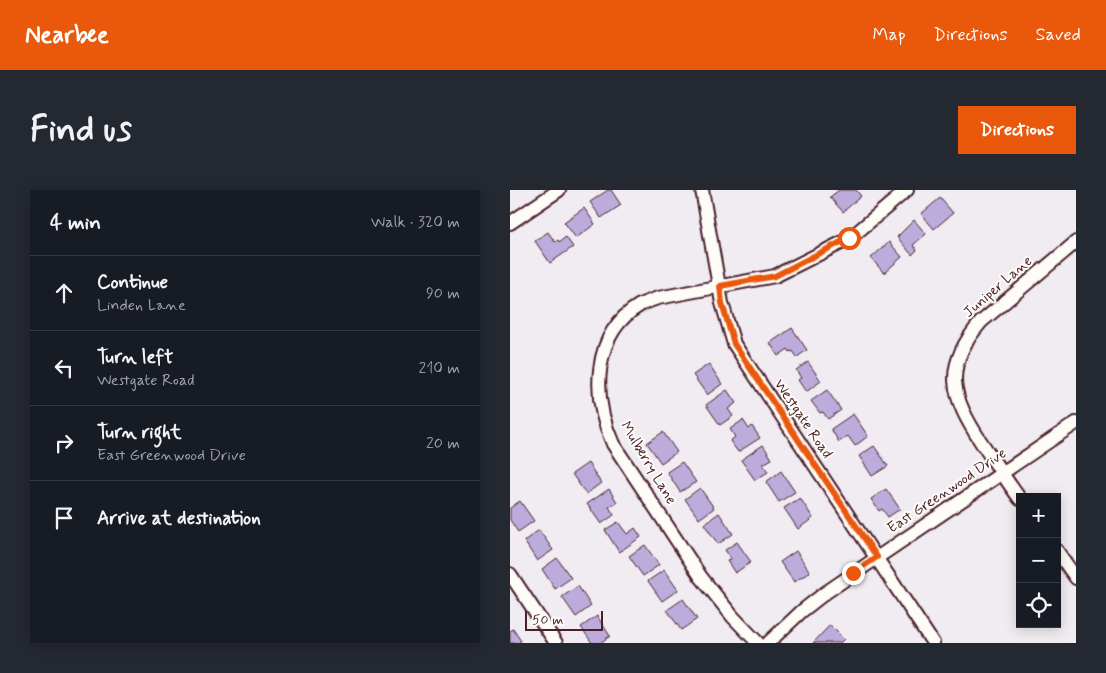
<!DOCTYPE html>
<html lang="en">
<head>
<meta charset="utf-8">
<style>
	:root { --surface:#171b24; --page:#242831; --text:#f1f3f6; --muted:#9ea1a6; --line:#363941; --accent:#ea580c }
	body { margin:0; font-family:Mynerve,sans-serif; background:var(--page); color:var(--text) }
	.controls { position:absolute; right:15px; bottom:15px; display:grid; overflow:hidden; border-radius:0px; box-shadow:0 2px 12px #0003 }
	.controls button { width:45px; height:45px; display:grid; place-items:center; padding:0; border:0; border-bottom:1px solid var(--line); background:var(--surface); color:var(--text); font:25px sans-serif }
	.scale { position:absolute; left:15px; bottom:12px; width:78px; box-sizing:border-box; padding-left:5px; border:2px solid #4a1f2b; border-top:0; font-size:14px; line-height:18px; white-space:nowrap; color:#4a1f2b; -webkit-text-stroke:4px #fdfcf7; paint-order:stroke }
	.stop { position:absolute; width:15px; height:15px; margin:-11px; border:4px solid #ea580c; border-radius:50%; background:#fff }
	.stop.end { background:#ea580c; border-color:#fff; box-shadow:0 1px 5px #0008 }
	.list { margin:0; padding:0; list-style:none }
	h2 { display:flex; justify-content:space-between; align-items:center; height:65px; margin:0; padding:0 20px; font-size:21px }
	h2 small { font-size:16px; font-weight:400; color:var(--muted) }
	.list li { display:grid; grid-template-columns:32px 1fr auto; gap:15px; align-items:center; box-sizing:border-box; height:75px; padding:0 20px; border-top:1px solid var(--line) }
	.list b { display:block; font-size:19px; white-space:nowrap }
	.list p { margin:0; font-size:16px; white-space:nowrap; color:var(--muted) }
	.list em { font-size:16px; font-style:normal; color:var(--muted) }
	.icon { flex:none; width:28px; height:28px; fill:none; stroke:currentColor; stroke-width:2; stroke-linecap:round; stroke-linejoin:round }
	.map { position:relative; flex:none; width:566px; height:453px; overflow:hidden; border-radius:0px }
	header { display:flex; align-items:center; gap:30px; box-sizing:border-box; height:70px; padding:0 25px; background:var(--accent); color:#fff }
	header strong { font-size:24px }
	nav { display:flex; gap:28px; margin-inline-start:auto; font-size:18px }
	.intro { display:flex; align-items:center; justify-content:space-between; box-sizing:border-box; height:120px; padding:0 30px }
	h1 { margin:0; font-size:35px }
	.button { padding:12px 22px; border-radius:0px; background:var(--accent); color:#fff; font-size:18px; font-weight:700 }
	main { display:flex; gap:30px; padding:0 30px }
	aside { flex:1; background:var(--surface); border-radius:0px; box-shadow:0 2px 12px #0003 }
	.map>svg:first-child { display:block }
	.building { fill:#bcacdc; stroke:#4a1f2b }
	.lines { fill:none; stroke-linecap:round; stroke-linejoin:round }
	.minor-casing { stroke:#4a1f2b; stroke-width:16 }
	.minor { stroke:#fdfcf7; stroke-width:12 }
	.route { stroke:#ea580c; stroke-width:6 }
	.labels { text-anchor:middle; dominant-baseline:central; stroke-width:4; stroke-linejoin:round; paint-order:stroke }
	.street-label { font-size:15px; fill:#4a1f2b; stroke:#fdfcf7 }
</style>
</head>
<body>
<header>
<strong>Nearbee</strong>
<nav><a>Map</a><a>Directions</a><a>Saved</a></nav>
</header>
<div class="intro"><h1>Find us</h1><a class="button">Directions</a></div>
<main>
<aside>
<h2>4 min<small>Walk · 320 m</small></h2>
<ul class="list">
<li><svg class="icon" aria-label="ahead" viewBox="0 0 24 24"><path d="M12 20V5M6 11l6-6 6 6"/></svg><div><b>Continue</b><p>Linden Lane</p></div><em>90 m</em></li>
<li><svg class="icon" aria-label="left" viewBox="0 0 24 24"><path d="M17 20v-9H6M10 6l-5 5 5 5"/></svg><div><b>Turn left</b><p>Westgate Road</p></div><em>210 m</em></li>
<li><svg class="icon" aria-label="right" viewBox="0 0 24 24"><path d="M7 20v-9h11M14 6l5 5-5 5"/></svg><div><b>Turn right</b><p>East Greenwood Drive</p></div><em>20 m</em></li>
<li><svg class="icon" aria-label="arrive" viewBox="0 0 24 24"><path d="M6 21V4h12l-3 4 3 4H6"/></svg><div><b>Arrive at destination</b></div></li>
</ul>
</aside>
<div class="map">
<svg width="566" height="453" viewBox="0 0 566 453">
	<rect width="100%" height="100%" fill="#f0ecf2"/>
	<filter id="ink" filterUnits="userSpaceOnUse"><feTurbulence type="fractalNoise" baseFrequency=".02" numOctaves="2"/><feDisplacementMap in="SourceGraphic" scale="10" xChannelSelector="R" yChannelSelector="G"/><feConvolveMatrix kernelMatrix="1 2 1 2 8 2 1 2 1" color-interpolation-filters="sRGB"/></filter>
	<g filter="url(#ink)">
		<!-- building -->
		<g class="building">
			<polygon points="98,0 101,0 111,15 91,28 80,12"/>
			<polygon points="329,0 346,0 351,6 333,22 320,7"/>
			<polygon points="430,8 443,23 424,39 411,24"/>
			<polygon points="74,18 85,34 66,48 54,32"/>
			<polygon points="404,30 416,44 403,55 407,60 402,65 387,47"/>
			<polygon points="38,42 45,52 48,50 49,52 56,47 63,57 40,73 25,51"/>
			<polygon points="379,52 392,67 374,83 361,68"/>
			<polygon points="282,138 297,160 287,167 283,161 280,162 278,159 268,166 260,153"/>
			<polygon points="298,172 311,191 296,202 288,190 291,188 286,180"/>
			<polygon points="199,174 212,194 197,205 183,185"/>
			<polygon points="217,200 226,213 218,219 223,226 210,235 196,215"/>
			<polygon points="317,200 331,220 318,229 313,222 310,223 301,211"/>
			<polygon points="343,224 358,246 345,256 338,246 329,252 321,239"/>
			<polygon points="233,230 239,239 242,236 250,248 228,262 220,251 225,247 220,239"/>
			<polygon points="153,242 167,262 151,273 137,253"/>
			<polygon points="253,255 262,269 253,274 258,282 245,290 231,270"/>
			<polygon points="364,256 378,276 362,286 349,266"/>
			<polygon points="172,272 186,292 170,302 157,282"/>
			<polygon points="78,273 91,293 76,304 62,284"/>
			<polygon points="271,281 285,302 269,312 256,292"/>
			<polygon points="190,298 204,318 189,329 175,309"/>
			<polygon points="99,299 107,312 99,317 104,325 91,334 77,314"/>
			<polygon points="376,299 390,319 378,327 372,319 369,321 361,309"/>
			<polygon points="290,308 303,328 288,339 274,318"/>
			<polygon points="10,311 24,331 8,342 0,330 0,318"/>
			<polygon points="209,323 223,344 208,354 194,334"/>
			<polygon points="108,332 117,344 125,338 131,347 109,362 95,340"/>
			<polygon points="29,340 43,360 27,371 14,351"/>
			<polygon points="227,352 241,372 225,383 217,371 221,369 215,360"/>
			<polygon points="135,355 149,375 133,386 119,366"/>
			<polygon points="286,361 300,382 284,392 270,372"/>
			<polygon points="47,368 61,388 45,399 32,379"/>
			<polygon points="154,380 168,400 152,411 138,391"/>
			<polygon points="68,396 81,416 66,427 52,407"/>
			<polygon points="173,409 187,429 171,440 157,420"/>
			<polygon points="87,426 100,446 90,453 82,453 71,437"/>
			<polygon points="320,435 334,449 330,453 303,453"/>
			<polygon points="3,439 11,451 8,453 0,453 0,441"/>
		</g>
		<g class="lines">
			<defs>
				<g id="minor">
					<polyline points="192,0 212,113 224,154 423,453"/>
					<polyline points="0,33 49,0"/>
					<path d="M510,309C496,290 484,271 471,252C441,206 432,177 471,132L566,52"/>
					<polyline points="547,361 566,388"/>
					<polyline points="0,384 46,453"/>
					<path d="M248,453L223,427L191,387L103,254C82,208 81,144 130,115C136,112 142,110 148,108L265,86L339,49L397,0"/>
					<polyline points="258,453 292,421 315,403 566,233"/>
				</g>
			</defs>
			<!-- minor casing -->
			<use href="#minor" class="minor-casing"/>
			<!-- minor -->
			<use href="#minor" class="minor"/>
		</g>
	</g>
	<g class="lines" filter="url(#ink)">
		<!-- route -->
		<polyline class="route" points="339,48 265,86 210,96 212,113 224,154 367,367 343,383"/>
	</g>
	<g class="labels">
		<!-- street labels -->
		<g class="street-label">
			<text transform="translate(488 97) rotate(-41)">Juniper Lane</text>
			<text transform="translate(293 229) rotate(56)">Westgate Road</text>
			<text transform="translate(138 273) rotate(59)">Mulberry Lane</text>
			<text transform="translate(437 301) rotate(-34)">East Greenwood Drive</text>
		</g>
	</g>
</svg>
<div class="controls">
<button>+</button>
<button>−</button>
<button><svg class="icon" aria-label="locate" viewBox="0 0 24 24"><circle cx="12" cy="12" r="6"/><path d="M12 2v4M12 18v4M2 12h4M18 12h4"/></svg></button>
</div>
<div class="scale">50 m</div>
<div class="stop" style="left:339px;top:48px"></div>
<div class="stop end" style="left:343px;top:383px"></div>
</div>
</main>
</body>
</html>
